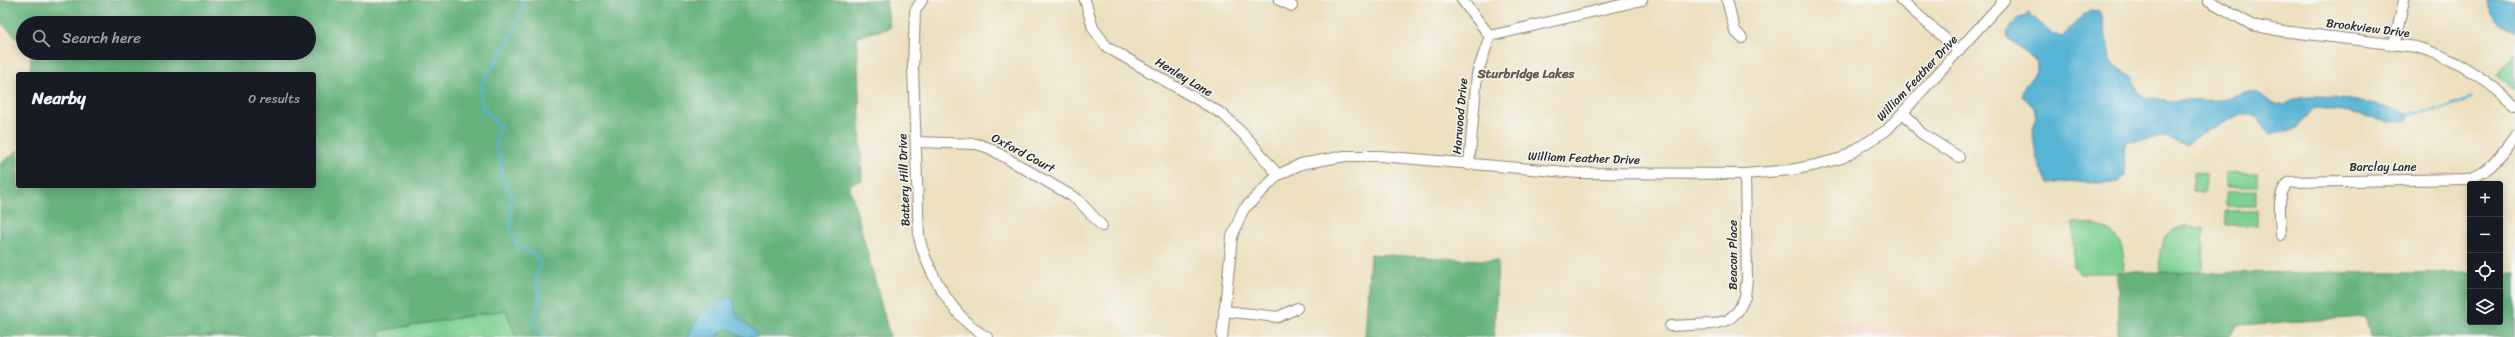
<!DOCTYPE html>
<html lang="en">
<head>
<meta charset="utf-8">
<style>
	:root { --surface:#171b24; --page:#20242c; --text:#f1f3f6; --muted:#9ea1a6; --line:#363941 }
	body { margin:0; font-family:Sriracha,sans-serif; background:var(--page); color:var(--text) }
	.controls { position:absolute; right:12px; bottom:12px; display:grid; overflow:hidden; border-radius:4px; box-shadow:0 2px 10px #0003 }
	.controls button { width:36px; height:36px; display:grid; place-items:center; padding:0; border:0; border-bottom:1px solid var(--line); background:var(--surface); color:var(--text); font:20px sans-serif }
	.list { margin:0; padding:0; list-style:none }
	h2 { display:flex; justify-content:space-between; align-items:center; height:52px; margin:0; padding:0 16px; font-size:17px }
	h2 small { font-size:13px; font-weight:400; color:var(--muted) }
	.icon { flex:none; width:22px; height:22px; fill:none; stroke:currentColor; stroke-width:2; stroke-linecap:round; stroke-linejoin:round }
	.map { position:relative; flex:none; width:2515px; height:337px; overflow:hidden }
	.search { position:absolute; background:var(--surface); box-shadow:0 2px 10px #0003; left:16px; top:16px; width:300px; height:44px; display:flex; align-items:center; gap:10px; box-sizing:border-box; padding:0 14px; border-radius:22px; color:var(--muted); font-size:15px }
	.panel { position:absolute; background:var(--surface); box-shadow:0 2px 10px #0003; left:16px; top:72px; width:300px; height:116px; border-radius:4px }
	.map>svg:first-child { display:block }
	.built { fill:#f1d5bd }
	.green { fill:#7cd093; stroke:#547e5f }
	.forest { fill:#65b27d; stroke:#486e54 }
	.water { fill:#56b4d5; stroke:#407080 }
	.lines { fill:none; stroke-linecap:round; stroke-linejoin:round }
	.stream { stroke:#56b4d5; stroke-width:2.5 }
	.street-casing { stroke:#8c8675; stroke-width:12 }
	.street { stroke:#fff; stroke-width:10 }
	.labels { text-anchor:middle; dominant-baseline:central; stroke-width:3; stroke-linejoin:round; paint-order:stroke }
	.street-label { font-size:12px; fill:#2b2b2b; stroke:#f6f6f2 }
	.neighbourhood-label { font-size:13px; font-weight:bold; fill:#695747; stroke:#f6f6f2 }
</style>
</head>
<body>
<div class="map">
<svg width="2515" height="337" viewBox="0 0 2515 337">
	<rect width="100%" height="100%" fill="#f6f6f2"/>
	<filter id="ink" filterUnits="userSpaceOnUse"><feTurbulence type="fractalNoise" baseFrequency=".025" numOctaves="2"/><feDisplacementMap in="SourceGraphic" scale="8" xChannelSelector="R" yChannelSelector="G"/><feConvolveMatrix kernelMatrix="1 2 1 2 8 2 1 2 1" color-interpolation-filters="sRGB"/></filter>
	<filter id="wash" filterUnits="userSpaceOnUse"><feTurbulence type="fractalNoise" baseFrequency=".012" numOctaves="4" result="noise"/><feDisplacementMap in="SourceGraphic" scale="16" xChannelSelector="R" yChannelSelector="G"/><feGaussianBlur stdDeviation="0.9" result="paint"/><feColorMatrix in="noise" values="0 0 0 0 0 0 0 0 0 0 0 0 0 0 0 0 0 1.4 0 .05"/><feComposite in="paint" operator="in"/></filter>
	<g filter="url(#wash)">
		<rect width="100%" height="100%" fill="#ece0bf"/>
		<!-- built -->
		<polygon class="built" points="1830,323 2178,337 1829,337"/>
		<!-- green -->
		<g class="green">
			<polygon points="2515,54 2515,88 2514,89 2498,76"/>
			<polygon points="2194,172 2207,174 2204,193 2192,192"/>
			<rect x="2226" y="173" width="31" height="14"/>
			<polygon points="2256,191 2256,206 2226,206 2226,192"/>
			<rect x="2226" y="211" width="31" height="14"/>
			<path d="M2073,223C2108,223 2128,235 2123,273H2079L2074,267Z"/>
			<path d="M2183,227L2204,228L2203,268L2198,273L2160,274C2159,253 2159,231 2183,227Z"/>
			<polygon points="506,310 516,337 382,337 378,331"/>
		</g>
		<!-- forest -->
		<g class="forest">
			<polygon points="0,0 886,0 890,28 857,36 862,180 849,184 890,337 516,337 506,310 378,331 382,337 0,337 0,164 18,150 18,186 314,186 314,74 30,74 31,53 309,53 309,23 23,23 23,44 0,22"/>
			<polygon points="1370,254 1498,261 1494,337 1365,337"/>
			<polygon points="2118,272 2470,273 2470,322 2500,322 2500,273 2515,273 2515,337 2370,337 2366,317 2238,325 2229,337 2118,337"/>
		</g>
		<!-- water -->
		<g class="water">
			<path d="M2487,0H2515V32C2501,25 2487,17 2487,0Z"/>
			<path d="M2091,10L2098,11L2102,16L2110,57L2115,66L2132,77L2139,93L2144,97L2171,101L2222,100L2252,91C2261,92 2266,102 2276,104C2286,106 2297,97 2308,97C2337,96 2382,104 2408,115L2409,118L2406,121H2389L2349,112L2317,108L2311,110L2296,129L2270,135L2265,131L2257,117L2251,114H2242L2200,134L2187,145L2165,137L2127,142L2124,149L2125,176L2119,182L2104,184L2085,181L2048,184L2036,156L2032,129L2036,117L2034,108L2022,95C2022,82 2039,77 2037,62L2008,38L2007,33L2017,19L2029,13L2051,33L2062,37L2082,16Z"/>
			<path d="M730,297L733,299L737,316L755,331L757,337C753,337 747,337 743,337C735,335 732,327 722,331L718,337H687C696,319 708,300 730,297Z"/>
		</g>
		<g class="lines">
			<!-- stream -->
			<g class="stream">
				<path d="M523,0C521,15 515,33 506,46C488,76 461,95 500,126L495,147L501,158V177L511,196V232L518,245L536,256L540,262C540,269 536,273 536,280C536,287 542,293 540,301C535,319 525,322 547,337"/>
				<polyline points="2405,115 2441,109 2471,98"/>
			</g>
		</g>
	</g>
	<g filter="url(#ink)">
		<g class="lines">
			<defs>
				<g id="street">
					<path d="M922,0L915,11L913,68L919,237C927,271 954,320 987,337"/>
					<polyline points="1085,0 1093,28 1107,47 1224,115 1249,140 1278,175"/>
					<polyline points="1279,0 1292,6"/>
					<polyline points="1462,0 1490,36"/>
					<polyline points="1727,0 1735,31 1742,38"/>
					<polyline points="1901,0 1959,51"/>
					<path d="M2208,0L2252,25L2282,31L2416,47C2454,57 2486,79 2515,105"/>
					<polyline points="2394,45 2404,0"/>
					<polyline points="1904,113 1921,133 1959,157"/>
					<polyline points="916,142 977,144 989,148 1077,199 1102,226"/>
					<polyline points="1469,165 1477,74 1490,36 1642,0"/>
					<path d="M2281,235C2281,220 2275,191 2290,182L2467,179C2490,174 2501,154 2515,136"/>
					<polyline points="1224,311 1278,317 1297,308"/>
					<polyline points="1670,326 1713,324 1728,320 1738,311 1745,297 1747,279 1745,174"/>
					<polyline points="1222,337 1232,237 1243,210 1278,175 1301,164 1345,156 1380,156 1578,173 1745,174 1791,170 1816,165 1842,158 1887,130 2004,0"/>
				</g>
			</defs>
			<!-- street casing -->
			<use href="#street" class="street-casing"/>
			<!-- street -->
			<use href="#street" class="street"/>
		</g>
	</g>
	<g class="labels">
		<!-- street labels -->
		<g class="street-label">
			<text transform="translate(2368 28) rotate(7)">Brookview Drive</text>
			<text transform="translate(1184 77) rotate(31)">Henley Lane</text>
			<text transform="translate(1917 78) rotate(-47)">William Feather Drive</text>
			<text transform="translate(1460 116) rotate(-85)">Harwood Drive</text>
			<text transform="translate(1023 153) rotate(28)">Oxford Court</text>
			<text transform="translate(1584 158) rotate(2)">William Feather Drive</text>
			<text x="2383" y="167">Barclay Lane</text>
			<text transform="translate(904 180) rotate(-92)">Battery Hill Drive</text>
			<text transform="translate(1733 255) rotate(-90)">Beacon Place</text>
		</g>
		<!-- neighbourhood labels -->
		<g class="neighbourhood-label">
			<text x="1526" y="73">Sturbridge Lakes</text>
		</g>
	</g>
</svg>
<div class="controls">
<button>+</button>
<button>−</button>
<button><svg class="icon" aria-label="locate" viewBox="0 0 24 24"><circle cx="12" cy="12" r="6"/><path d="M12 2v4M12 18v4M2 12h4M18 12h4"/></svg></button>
<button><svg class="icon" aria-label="layers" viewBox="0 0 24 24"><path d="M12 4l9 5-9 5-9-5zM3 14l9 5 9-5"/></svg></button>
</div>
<div class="search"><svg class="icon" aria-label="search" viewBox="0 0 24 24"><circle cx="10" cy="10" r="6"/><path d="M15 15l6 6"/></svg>Search here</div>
<section class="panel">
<h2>Nearby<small>0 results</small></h2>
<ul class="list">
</ul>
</section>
</div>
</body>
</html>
